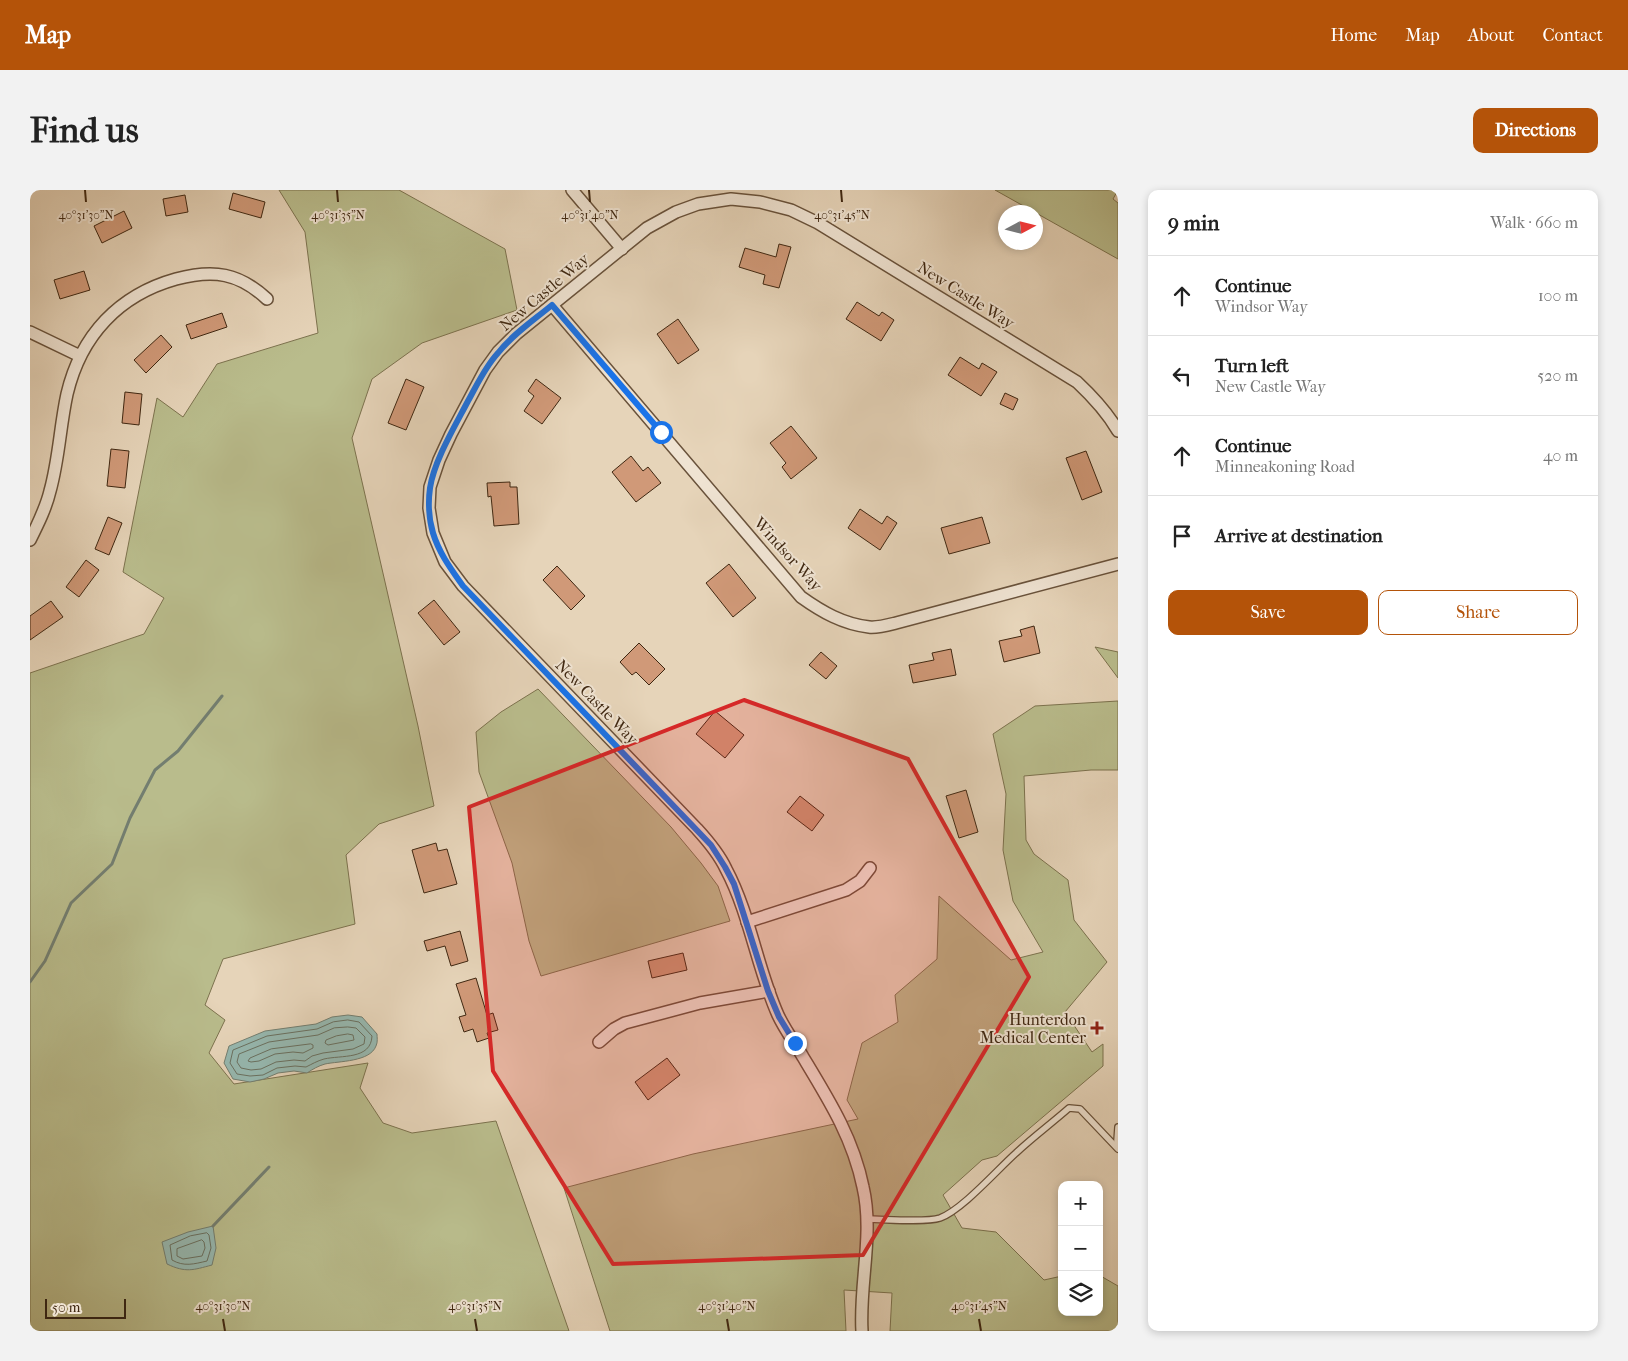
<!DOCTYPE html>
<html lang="en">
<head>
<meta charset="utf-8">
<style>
	:root { --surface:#fff; --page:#f2f2f2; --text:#222; --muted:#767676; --line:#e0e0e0; --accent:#b45309 }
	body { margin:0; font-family:"IM FELL French Canon",serif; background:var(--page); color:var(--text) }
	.controls { position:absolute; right:15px; bottom:15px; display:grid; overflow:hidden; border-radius:10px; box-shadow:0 2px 8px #0003 }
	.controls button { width:45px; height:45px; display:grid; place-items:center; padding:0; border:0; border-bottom:1px solid var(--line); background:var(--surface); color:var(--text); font:25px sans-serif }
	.compass { position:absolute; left:968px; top:15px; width:45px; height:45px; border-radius:50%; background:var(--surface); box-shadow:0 2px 8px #0003; rotate:83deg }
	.scale { position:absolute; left:15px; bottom:12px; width:81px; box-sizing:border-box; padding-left:5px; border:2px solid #3f2711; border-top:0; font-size:14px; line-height:18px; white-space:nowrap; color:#3f2711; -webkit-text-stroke:4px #efe3d2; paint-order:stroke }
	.stop { position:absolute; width:15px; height:15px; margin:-11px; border:4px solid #1a73e8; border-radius:50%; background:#fff }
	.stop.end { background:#1a73e8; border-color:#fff; box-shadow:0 1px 5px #0008 }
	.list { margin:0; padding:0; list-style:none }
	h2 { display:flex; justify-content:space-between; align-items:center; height:65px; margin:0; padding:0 20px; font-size:21px }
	h2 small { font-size:16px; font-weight:400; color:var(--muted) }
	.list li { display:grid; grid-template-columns:32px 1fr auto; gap:15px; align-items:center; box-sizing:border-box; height:80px; padding:0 20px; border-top:1px solid var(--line) }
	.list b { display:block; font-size:19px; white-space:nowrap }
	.list p { margin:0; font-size:16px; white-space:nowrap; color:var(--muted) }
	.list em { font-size:16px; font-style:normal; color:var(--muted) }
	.actions { display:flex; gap:10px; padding:15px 20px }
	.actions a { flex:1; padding:11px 0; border:1px solid var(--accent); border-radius:10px; text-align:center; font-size:18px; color:var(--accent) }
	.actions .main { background:var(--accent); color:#fff }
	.icon { flex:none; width:28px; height:28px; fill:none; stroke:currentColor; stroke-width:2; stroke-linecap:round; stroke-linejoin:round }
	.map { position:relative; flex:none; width:1088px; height:1141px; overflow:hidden; border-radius:10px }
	header { display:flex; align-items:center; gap:30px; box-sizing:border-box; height:70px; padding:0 25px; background:var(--accent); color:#fff }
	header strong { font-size:24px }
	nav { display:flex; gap:28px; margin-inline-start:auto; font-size:18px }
	.intro { display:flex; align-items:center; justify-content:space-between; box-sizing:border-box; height:120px; padding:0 30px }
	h1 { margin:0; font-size:35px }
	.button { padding:12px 22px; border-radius:10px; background:var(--accent); color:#fff; font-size:18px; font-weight:700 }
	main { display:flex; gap:30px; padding:0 30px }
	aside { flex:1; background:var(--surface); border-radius:10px; box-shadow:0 2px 8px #0003 }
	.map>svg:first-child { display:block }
	.green { fill:#b9bc8c; stroke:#7c724e }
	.water { fill:#96b8b0; stroke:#737e70 }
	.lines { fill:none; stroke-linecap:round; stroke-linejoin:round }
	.shore { stroke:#6a7060; stroke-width:1 }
	.stream { stroke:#737e70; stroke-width:3 }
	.building { fill:#d09978; stroke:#3f2711 }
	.lane-casing { stroke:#69523b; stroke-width:8 }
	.street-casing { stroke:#69523b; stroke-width:14 }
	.lane { stroke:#efe3d2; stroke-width:5.5 }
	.street { stroke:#efe3d2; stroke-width:11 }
	.route { stroke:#1a73e8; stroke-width:6 }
	.marked { fill:#d62828; fill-opacity:0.2; stroke:#d62828; stroke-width:4; stroke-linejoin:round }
	.ticks { fill:none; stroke:#3f2711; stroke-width:2 }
	.poi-dot { fill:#8f2418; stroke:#efe3d2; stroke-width:2 }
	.labels { text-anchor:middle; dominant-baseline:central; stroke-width:4; stroke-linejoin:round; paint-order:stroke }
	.street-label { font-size:16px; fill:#3f2711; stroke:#efe3d2 }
	.poi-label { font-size:16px; fill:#3f2711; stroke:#efe3d2; text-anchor:end }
	.ticks-label { font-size:12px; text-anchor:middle; fill:#3f2711; stroke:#efe3d2; stroke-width:4; stroke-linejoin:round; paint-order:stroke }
</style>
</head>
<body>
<header>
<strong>Map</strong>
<nav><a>Home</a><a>Map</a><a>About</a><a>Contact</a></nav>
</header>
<div class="intro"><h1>Find us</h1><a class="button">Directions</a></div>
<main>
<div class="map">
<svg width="1088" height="1141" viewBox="0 0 1088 1141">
	<rect width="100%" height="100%" fill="#e6d4b9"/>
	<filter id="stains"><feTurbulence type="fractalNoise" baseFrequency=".004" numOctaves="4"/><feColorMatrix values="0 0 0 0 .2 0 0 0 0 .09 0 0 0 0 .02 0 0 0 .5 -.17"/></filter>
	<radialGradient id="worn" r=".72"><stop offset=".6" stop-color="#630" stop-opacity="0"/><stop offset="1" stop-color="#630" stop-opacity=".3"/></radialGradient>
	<!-- green -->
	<g class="green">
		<polygon points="249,0 369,0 475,59 487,120 392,153 342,189 322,248 388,536 404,616 349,634 316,665 325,734 193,769 175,815 195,830 179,863 204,894 338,873 330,898 353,933 382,943 466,931 539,1141 0,1141 0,483 114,444 134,408 93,382 127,208 153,227 187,174 288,143 275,42"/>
		<polygon points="965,0 1088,0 1083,9 1088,13 1088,69"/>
		<polygon points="1065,457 1088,462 1088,488"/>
		<polygon points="508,499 641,637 671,673 688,696 700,731 511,786 499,751 482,673 449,582 446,542 471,522"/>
		<polygon points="1088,511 1088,580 1061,580 994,586 996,650 1004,664 1038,690 1044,730 1077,772 1035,822 1062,862 1073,854 1073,876 967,966 952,970 913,1005 932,1038 966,1042 1014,1090 1032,1086 1032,1122 1069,1122 1069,1085 1088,1096 1088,1141 860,1141 862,1103 814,1100 816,1141 580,1141 534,998 663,964 828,929 817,910 832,853 868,832 865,805 907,769 909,706 981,770 1013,762 983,711 973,660 976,604 963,544 1005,516"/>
	</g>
	<!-- water -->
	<g class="water">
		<path d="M318,825L332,827L347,844C347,847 348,852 346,856C340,872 309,871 295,874C288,876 283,879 277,883L264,881L248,883L234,889L220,892L203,889L194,873L199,856L235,841L286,834L302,827Z"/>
		<path d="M183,1036L186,1058L182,1075C163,1080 156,1083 137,1074L132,1052L158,1042Z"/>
	</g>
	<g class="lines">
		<!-- shore -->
		<g class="shore">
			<path d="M318,830L329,832L342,846C341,870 311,865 294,869C287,871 282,874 276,877L265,876L247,878L233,885L220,886L207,884L200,873L203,860L237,846L287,839L303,832Z"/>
			<polygon points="318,837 326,838 335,847 334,854 323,859 293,863 282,866 275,871 264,870 246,872 231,879 221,880 211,878 207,872 209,864 239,852 288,845 304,838"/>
			<polygon points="318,844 323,845 324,850 298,855 295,853 296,850 306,846"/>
			<polygon points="281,854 283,855 283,858 273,863 263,862 245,864 229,871 221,872 218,871 220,868 241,859"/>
			<path d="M177,1043L179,1045L181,1058L177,1071C164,1074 154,1077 142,1070L140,1055L160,1046Z"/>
			<polygon points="172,1050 174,1052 175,1058 172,1066 153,1069 147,1066 147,1059"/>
		</g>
		<!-- stream -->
		<g class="stream">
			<polyline points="0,792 15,771 41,713 82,674 100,628 125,580 148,561 192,506"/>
			<polyline points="183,1036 239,977"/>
		</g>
	</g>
	<!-- building -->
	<g class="building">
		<polygon points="203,3 235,12 231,28 199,19"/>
		<polygon points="155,5 158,22 136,26 133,9"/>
		<polygon points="94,21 102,38 72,53 64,36"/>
		<polygon points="749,54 761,57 749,98 733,94 735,85 709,77 715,58 746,67"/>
		<polygon points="54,81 60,100 30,109 24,90"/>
		<polygon points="827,112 849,126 852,122 864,130 851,151 816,129"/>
		<polygon points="192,123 197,137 161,149 156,135"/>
		<polygon points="648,129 669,160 648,174 627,144"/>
		<polygon points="131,145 142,157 116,183 104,170"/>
		<polygon points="930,167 949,179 952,173 967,182 951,206 918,185"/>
		<polygon points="376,189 394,197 376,240 358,233"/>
		<polygon points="506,189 531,208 512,234 494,221 504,206 498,201"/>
		<polygon points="95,202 112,204 109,235 92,233"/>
		<polygon points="975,203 988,209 983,220 970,214"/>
		<polygon points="761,236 787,268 761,289 752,277 756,273 740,253"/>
		<polygon points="81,259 99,261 95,298 77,296"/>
		<polygon points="1056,261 1072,302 1052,310 1036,268"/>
		<polygon points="601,266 613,281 618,277 631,293 606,312 582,282"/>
		<polygon points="480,292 480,297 487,297 489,334 464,336 461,306 458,307 457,293"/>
		<polygon points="830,319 852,334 857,326 867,333 850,360 818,338"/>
		<polygon points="78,327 92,333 79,365 65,359"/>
		<polygon points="952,327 960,353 919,364 911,338"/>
		<polygon points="56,370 69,380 49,407 36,397"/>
		<polygon points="699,374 726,408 703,427 676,393"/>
		<polygon points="527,376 555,406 541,420 513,390"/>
		<polygon points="404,410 430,442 414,455 388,423"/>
		<polygon points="21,411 33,427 0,450 0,426"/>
		<polygon points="1004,436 1010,463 974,472 969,451 992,446 990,440"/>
		<polygon points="609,453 635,479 619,495 606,482 602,485 590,472"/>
		<polygon points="921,459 926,485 883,493 879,475 904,470 902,463"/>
		<polygon points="791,462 807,476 796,489 779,475"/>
		<polygon points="685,521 714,545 695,568 666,544"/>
		<polygon points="936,600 948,642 929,648 916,606"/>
		<polygon points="770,606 794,625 782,641 757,622"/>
		<polygon points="406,653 408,661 417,659 427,694 394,703 382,660"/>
		<polygon points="430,741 438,771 421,776 415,756 397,761 394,751"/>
		<polygon points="653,763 657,780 622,788 618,771"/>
		<polygon points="446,788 457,825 463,823 468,840 457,843 459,848 447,852 443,839 434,842 429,827 436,825 426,794"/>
		<polygon points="637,868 650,885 618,910 605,892"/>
	</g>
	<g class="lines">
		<defs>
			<g id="lane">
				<polyline points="1088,937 1087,951 1088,955"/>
				<path d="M837,1029C855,1029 895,1033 910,1028C932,1020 967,980 986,963C1003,947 1022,933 1039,918L1050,919L1088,959"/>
			</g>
			<g id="street">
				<polyline points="542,0 592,59"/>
				<path d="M522,115L771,407C792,422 813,434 839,437C847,438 858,435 866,433L1088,374"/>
				<polyline points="0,142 50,166"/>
				<path d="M0,350C8,334 16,318 20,301C29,269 30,236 37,204C51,145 89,105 146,89C184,79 209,83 237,109"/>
				<polyline points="717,732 816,700 830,691 840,678"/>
				<polyline points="569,852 584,839 595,833 670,813 739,801"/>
				<path d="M832,1141C829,1094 844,1044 833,997C823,948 799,910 773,867C765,853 755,840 748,825C727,778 720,724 696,679C689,664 678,651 667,639L433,396L415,372L403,343L399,318L400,297L409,270L421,244L455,180L468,162L486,144L617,38L646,22L668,14L701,9L730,12L761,20L788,33L1047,192C1063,207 1077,222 1088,241"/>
			</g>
		</defs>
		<!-- lane casing -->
		<use href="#lane" class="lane-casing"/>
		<!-- street casing -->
		<use href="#street" class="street-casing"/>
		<!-- lane -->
		<use href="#lane" class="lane"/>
		<!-- street -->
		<use href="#street" class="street"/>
	</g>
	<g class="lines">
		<!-- route -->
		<path class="route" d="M631,242L522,115C504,130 483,144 468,163C455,177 447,195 438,211C425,236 404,271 400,298C398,312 399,330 403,343C409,363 421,379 433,396L681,655L695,677L704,694L738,801L749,827L765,853"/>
	</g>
	<!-- marked area -->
	<path class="marked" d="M714,510L878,569L999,787L833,1065L583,1074L463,881L439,617Z"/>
	<!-- ticks -->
	<path class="ticks" d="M55,0L56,12M307,0L308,12M559,0L560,12M811,0L812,12M193,1129L195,1141M445,1129L447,1141M697,1129L699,1141M949,1129L951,1141"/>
	<!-- markers -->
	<path class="poi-dot" d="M1064.5 830.5h5v5h5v5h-5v5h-5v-5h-5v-5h5z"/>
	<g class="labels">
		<!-- street labels -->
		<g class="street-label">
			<text transform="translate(514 102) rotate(-40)">New Castle Way</text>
			<text transform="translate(936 105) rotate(32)">New Castle Way</text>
			<text transform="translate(758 364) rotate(48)">Windsor Way</text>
			<text transform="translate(567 512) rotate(46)">New Castle Way</text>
		</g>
		<!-- poi labels -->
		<g class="poi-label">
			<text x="1056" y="829">Hunterdon<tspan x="1056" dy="18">Medical Center</tspan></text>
		</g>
	</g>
	<g class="ticks-label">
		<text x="56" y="29">40°31'30"N</text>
		<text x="308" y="29">40°31'35"N</text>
		<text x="560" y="29">40°31'40"N</text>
		<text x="812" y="29">40°31'45"N</text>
		<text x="193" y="1120">40°31'30"N</text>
		<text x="445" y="1120">40°31'35"N</text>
		<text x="697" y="1120">40°31'40"N</text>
		<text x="949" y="1120">40°31'45"N</text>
	</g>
	<rect width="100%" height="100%" filter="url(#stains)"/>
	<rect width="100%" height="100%" fill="url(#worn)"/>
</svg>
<div class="controls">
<button>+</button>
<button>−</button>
<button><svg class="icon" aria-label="layers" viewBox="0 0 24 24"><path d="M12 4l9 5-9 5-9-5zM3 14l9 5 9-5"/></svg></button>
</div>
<svg class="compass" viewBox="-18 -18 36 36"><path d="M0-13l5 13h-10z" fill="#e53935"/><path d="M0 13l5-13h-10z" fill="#767676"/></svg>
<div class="scale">50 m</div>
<div class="stop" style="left:631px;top:242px"></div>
<div class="stop end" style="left:765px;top:853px"></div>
</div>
<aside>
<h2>9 min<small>Walk · 660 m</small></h2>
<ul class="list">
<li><svg class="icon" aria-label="ahead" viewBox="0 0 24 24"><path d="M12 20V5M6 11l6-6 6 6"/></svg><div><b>Continue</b><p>Windsor Way</p></div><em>100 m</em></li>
<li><svg class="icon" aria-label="left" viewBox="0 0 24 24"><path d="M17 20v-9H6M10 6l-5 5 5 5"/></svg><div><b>Turn left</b><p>New Castle Way</p></div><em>520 m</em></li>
<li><svg class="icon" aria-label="ahead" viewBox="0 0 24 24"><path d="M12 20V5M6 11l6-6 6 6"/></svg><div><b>Continue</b><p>Minneakoning Road</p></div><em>40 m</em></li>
<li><svg class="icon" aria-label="arrive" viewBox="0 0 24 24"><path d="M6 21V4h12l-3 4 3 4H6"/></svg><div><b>Arrive at destination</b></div></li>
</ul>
<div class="actions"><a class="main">Save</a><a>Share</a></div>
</aside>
</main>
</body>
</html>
